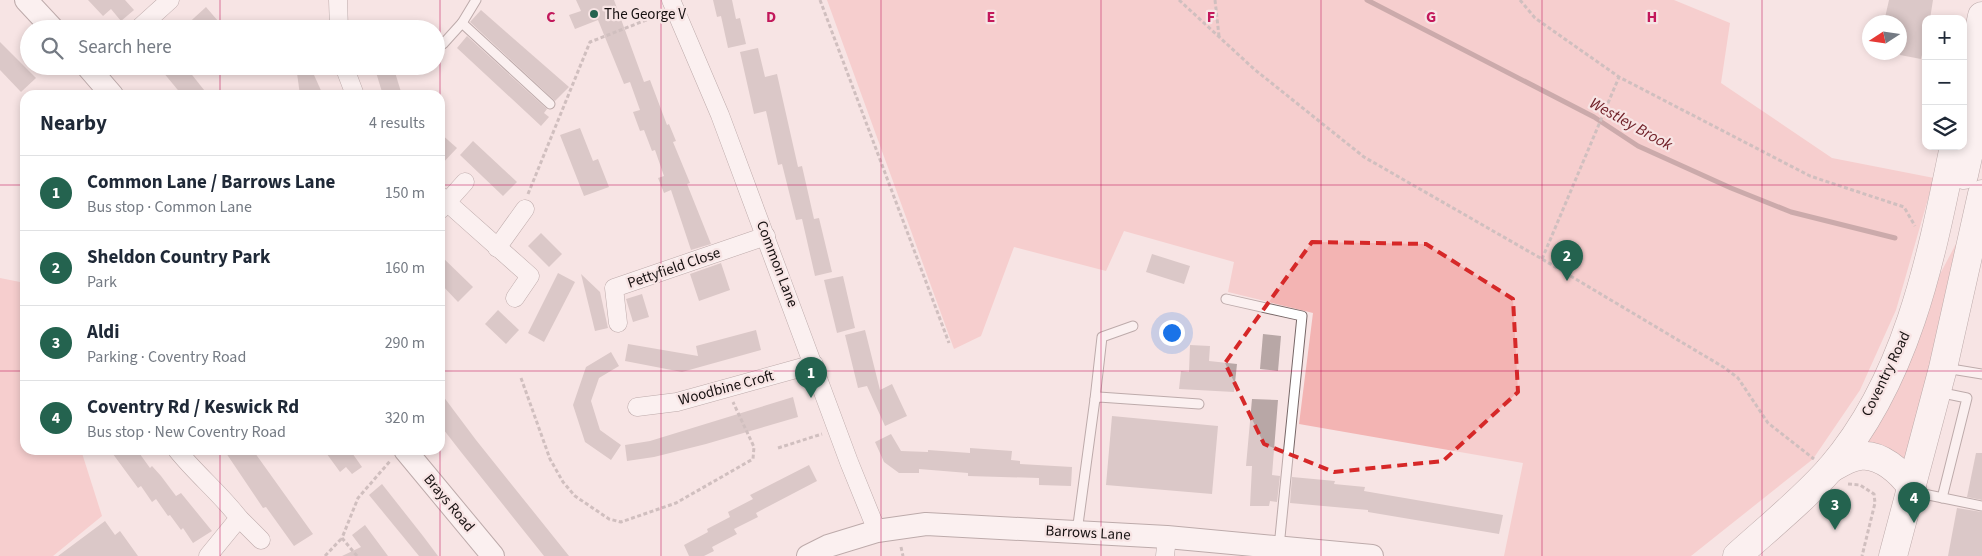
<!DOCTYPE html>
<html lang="en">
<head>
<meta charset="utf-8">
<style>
	:root { --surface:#fff; --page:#f2f2f3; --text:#1f2937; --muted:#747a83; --line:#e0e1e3; --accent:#24634f }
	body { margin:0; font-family:"Source Sans 3",sans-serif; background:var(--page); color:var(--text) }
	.controls { position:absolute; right:15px; top:15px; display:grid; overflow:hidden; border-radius:10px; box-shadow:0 2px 8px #0003 }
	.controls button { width:45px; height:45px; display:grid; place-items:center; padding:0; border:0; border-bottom:1px solid var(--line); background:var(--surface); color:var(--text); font:25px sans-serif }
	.compass { position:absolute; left:1862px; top:15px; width:45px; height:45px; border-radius:50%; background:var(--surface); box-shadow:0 2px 8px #0003; rotate:258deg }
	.you { position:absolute; left:1171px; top:332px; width:18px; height:18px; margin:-12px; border:4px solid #fff; border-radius:50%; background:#1a73e8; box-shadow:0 0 0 8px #1a73e833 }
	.badge { display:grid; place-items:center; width:32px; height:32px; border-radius:50%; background:var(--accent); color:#fff; font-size:16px; font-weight:700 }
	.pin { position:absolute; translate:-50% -41px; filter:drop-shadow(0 1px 2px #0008) }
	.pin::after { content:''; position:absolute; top:26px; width:18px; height:15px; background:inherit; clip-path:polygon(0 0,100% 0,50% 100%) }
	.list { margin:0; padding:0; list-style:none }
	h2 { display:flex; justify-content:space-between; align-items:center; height:65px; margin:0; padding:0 20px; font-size:21px }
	h2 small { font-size:16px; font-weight:400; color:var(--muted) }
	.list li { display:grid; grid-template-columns:32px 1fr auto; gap:15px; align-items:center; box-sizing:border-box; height:75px; padding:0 20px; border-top:1px solid var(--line) }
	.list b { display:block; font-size:19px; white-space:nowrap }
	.list p { margin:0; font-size:16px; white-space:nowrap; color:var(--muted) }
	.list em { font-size:16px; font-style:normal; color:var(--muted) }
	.icon { flex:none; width:28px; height:28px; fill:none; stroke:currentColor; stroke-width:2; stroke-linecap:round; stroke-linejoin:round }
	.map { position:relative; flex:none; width:1982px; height:556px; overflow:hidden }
	.search { position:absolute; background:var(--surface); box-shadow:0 2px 8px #0003; left:20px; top:20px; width:425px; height:55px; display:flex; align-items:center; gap:12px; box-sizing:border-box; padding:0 18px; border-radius:28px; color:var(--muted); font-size:19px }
	.panel { position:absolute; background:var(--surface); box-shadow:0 2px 8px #0003; left:20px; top:90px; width:425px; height:365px; border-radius:15px }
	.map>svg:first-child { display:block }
	.green { fill:#f3b4b3 }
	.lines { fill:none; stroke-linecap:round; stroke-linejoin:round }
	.stream { stroke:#966566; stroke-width:5 }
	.building { fill:#b8a7a6 }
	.service-casing { stroke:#766666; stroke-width:11 }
	.minor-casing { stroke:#766666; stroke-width:19 }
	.tertiary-casing { stroke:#766666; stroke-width:24 }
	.trunk-casing { stroke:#766666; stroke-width:29 }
	.path { stroke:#a19393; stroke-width:3; stroke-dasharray:4 2.5; stroke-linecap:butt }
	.service { stroke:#fff; stroke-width:9 }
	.minor { stroke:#fff; stroke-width:18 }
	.tertiary { stroke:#fff; stroke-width:22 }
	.trunk { stroke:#fff; stroke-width:28 }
	.marked { fill:none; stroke:#d62828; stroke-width:4; stroke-dasharray:10 6; stroke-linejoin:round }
	.grid { fill:none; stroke:#c2185b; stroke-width:1; stroke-opacity:0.55 }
	.poi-dot { fill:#24634f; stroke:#f7e4e4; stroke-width:2 }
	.labels { text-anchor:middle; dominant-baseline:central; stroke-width:4.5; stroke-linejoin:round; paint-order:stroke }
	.poi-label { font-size:15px; fill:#171111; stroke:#f7e4e4; text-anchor:start }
	.street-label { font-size:15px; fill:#171111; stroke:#f7e4e4 }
	.water-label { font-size:16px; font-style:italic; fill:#702028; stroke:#f7e4e4 }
	.grid-label { font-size:16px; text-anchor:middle; font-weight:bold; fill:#c2185b; stroke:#f7e4e4; stroke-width:4.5; stroke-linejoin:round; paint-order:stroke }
</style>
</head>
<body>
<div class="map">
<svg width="1982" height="556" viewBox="0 0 1982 556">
	<rect width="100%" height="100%" fill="#f7e4e4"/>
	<!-- green -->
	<g class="green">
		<polygon points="827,0 1674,0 1730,23 1721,83 1832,158 1934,178 1896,310 1860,390 1813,459 1691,556 1504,556 1523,463 1299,424 1313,313 1228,292 1234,262 1124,231 1106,271 1014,247 981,336 954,349"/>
		<polygon points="1973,177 1978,179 1909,455 1902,459 1867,445 1865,437 1939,276 1958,240"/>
		<polygon points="0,278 25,283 25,450 81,450 102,516 53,556 0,556"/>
	</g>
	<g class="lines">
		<!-- stream -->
		<polyline class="stream" points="1367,0 1594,117 1638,146 1731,188 1791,212 1895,238"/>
	</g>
	<!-- building -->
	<g class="building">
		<polygon points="88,0 125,0 134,10 121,21 111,9 103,16"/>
		<polygon points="576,0 614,0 644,82 650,80 667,125 669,124 676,141 673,142 690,183 687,184 711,244 691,250 671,190 664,193 658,178 664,176 655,150 652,151 644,130 640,131 633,112 640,110 630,82 624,84 598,20 575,29 569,15 581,11"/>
		<polygon points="713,0 732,0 736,19 740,18 746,44 728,48 721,16 717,17"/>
		<polygon points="1889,0 1933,0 1930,19 1926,19 1926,38 1921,59 1900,55 1900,22 1884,22"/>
		<polygon points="206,7 218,21 210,29 182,29"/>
		<polygon points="481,10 569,87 555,101 470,22"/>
		<polygon points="467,36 547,109 544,113 549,117 541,126 457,48"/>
		<polygon points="0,42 36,78 21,92 0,70"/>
		<polygon points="758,48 765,77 777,74 798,167 802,166 814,219 819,218 832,272 815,276 802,219 796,220 782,164 778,165 766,111 754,114 740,52"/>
		<polygon points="158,66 185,66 208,95 182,95"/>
		<polygon points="296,66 310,66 323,95 300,95"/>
		<polygon points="374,66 393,66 402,95 383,95"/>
		<polygon points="580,128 593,161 598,159 609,187 584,196 560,135"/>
		<polygon points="440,133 457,148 440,166"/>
		<polygon points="473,141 517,182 503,196 460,155"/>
		<polygon points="541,233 562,254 549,267 528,246"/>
		<polygon points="1152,254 1190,266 1184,284 1146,272"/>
		<polygon points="440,255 473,287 458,302 440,283"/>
		<polygon points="721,263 730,290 699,301 690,274"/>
		<polygon points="558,273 575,282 544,342 528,333"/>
		<polygon points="581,274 600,292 608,328 595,331"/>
		<polygon points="843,276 855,328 837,333 824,280"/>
		<polygon points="642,294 649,317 633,322 626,299"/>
		<polygon points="498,310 519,330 506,344 485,324"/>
		<polygon points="756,330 761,350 682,372 625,361 628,344 698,356 696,346"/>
		<polygon points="865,330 880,390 892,384 907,416 885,426 867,386 858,388 845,335"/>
		<polygon points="1263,334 1281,336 1278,371 1260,369"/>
		<polygon points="1190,345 1210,346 1209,361 1237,364 1234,392 1179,389 1181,371 1189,372"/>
		<polygon points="611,352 619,366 599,378 591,401 600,430 621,445 611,460 585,442 573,405 586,367"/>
		<polygon points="440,392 476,440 569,556 544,556 461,452 440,425"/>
		<polygon points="793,397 798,417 706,444 654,457 627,461 625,445 650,441"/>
		<polygon points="1252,399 1278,400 1272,475 1280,476 1277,502 1270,501 1269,506 1250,506 1252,466 1246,466"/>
		<polygon points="1112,416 1218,426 1212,494 1106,485"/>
		<polygon points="891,434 901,451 928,452 928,450 970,453 970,448 1012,451 1011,460 1020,461 1020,464 1072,467 1071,486 1039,485 1039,478 968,476 968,473 919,469 919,473 899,473 884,462 875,442"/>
		<polygon points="110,450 137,450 150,468 152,466 161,476 176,496 181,493 212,531 193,543 183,528 181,530 170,515 168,516 156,499 152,502 141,486 138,488"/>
		<polygon points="224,450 250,450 253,455 255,453 313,534 294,546 266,507 263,508"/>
		<polygon points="324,450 350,450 362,467 352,474 346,467 340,472"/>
		<polygon points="1976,453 1982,453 1982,500 1967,497"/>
		<polygon points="809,465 817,481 756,513 758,517 734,529 737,534 712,547 714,551 704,556 689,556 684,545 708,532 707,529 730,517 728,512 753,499 750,495"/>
		<polygon points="1292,477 1335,481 1334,484 1365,487 1364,491 1503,515 1499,534 1368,512 1368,510 1290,503"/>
		<polygon points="382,484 423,536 438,556 419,556 369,495"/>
		<polygon points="1957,508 1982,512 1982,556 1948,556"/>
		<polygon points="105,521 115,535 120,531 138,556 58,556"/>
		<polygon points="365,525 388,556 342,556 361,547 352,535"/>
	</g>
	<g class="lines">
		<defs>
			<g id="service">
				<polyline points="462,23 476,0"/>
				<polyline points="443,44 462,23 550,104"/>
				<polyline points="1226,299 1302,316 1279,547"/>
				<polyline points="1945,368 1982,374"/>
				<polyline points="1938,392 1967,398 1942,498"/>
				<polyline points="1095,399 1102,337 1133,326"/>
				<polyline points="1914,492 1982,506"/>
				<polyline points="1077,532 1095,399 1099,397 1199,404"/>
			</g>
			<g id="minor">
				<polyline points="338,0 339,29"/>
				<polyline points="671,0 720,115 849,462 877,531"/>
				<polyline points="138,29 170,0"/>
				<polyline points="344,66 355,95"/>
				<polyline points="440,196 530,276 515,298"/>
				<polyline points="440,210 465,182"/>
				<polyline points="497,248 525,209"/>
				<polyline points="618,323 614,288 766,236"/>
				<polyline points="637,407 677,402 814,364"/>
				<path d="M177,450C196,474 220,493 239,518L208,556"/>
				<polyline points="239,518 261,540"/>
				<polyline points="1165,556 1167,537"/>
			</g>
			<g id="tertiary">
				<polyline points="26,0 53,29"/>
				<polyline points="87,66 112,95"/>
				<polyline points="405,450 493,556"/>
				<polyline points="808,556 828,546 877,531 926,524 1167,537 1372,556"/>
			</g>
			<g id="trunk">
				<polyline points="1963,105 1982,16"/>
				<polyline points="1964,175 1982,94"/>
				<path d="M1830,469C1839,464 1849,457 1860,456C1880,453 1901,472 1912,488"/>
				<path d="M1737,556C1768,528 1804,499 1831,468C1908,378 1931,258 1954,146"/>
				<polyline points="1893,556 1943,368 1982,194"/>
			</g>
		</defs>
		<!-- service casing -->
		<use href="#service" class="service-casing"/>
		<!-- minor casing -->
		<use href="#minor" class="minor-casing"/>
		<!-- tertiary casing -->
		<use href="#tertiary" class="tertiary-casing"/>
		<!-- trunk casing -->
		<use href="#trunk" class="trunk-casing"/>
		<!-- path -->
		<g class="path">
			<polyline points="820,0 949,343"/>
			<polyline points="1179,0 1254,69 1364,157 1542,259 1725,368 1738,378 1768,423 1814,459"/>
			<polyline points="1215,0 1219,36"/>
			<polyline points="1520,0 1535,18 1619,77 1810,176 1904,207 1915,226"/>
			<polyline points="528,194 590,42 659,15"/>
			<polyline points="1542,259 1619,77"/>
			<polyline points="521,378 550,459 563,482 575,496 609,519 621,522 676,503 753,459 754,447 733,402"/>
			<polyline points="778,448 822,434"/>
			<polyline points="1848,484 1860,485 1874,494 1875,503 1862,556"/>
			<polyline points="901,547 903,556"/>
			<polyline points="325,556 342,538"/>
			<polyline points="357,556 342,538 358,498 391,460"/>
		</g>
		<!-- service -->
		<use href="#service" class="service"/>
		<!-- minor -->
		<use href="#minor" class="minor"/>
		<!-- tertiary -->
		<use href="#tertiary" class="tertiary"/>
		<!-- trunk -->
		<use href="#trunk" class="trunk"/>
	</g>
	<!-- marked area -->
	<path d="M0 0H1982V556H0ZM1312,242L1426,244L1513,299L1518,392L1443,461L1334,472L1264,444L1225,363Z" fill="#f7e4e4" fill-opacity=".55" fill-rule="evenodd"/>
	<path class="marked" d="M1312,242L1426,244L1513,299L1518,392L1443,461L1334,472L1264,444L1225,363Z"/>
	<!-- grid -->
	<path class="grid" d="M220,0V29M440,0V556M661,0V556M881,0V556M1101,0V556M1321,0V556M1542,0V556M1762,0V556M220,66V95M0,185H25M440,185H1982M0,371H25M440,371H1982M220,450V556"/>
	<!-- markers -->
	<circle class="poi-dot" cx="594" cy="14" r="5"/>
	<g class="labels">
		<!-- poi labels -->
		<g class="poi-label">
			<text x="604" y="14">The George V</text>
		</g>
		<!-- street labels -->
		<g class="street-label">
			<text transform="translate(777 264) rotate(69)">Common Lane</text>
			<text transform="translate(674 268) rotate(-19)">Pettyfield Close</text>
			<text transform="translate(1886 374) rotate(-64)">Coventry Road</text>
			<text transform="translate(726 388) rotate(-15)">Woodbine Croft</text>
			<text transform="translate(449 503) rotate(50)">Brays Road</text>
			<text transform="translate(1088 533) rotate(3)">Barrows Lane</text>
		</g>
		<!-- water labels -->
		<g class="water-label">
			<text transform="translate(1631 124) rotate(29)">Westley Brook</text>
		</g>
	</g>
	<g class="grid-label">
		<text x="551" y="22">C</text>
		<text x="771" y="22">D</text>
		<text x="991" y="22">E</text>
		<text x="1211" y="22">F</text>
		<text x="1431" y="22">G</text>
		<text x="1652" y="22">H</text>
	</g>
</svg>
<div class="controls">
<button>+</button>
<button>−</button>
<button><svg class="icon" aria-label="layers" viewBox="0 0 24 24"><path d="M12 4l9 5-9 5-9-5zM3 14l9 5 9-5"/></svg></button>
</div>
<svg class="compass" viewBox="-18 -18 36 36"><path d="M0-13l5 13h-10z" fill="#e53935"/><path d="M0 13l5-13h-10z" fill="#747a83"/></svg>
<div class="you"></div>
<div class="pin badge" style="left:811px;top:398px">1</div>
<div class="pin badge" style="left:1567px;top:281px">2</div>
<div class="pin badge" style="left:1835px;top:530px">3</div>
<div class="pin badge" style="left:1914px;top:523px">4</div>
<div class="search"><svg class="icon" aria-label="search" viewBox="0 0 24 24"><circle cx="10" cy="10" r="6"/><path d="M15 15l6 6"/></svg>Search here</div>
<section class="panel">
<h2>Nearby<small>4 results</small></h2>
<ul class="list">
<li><span class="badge">1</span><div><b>Common Lane / Barrows Lane</b><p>Bus stop · Common Lane</p></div><em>150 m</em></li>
<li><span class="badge">2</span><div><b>Sheldon Country Park</b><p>Park</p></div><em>160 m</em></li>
<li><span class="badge">3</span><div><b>Aldi</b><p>Parking · Coventry Road</p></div><em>290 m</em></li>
<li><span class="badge">4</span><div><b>Coventry Rd / Keswick Rd</b><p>Bus stop · New Coventry Road</p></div><em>320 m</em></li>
</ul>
</section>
</div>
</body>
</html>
